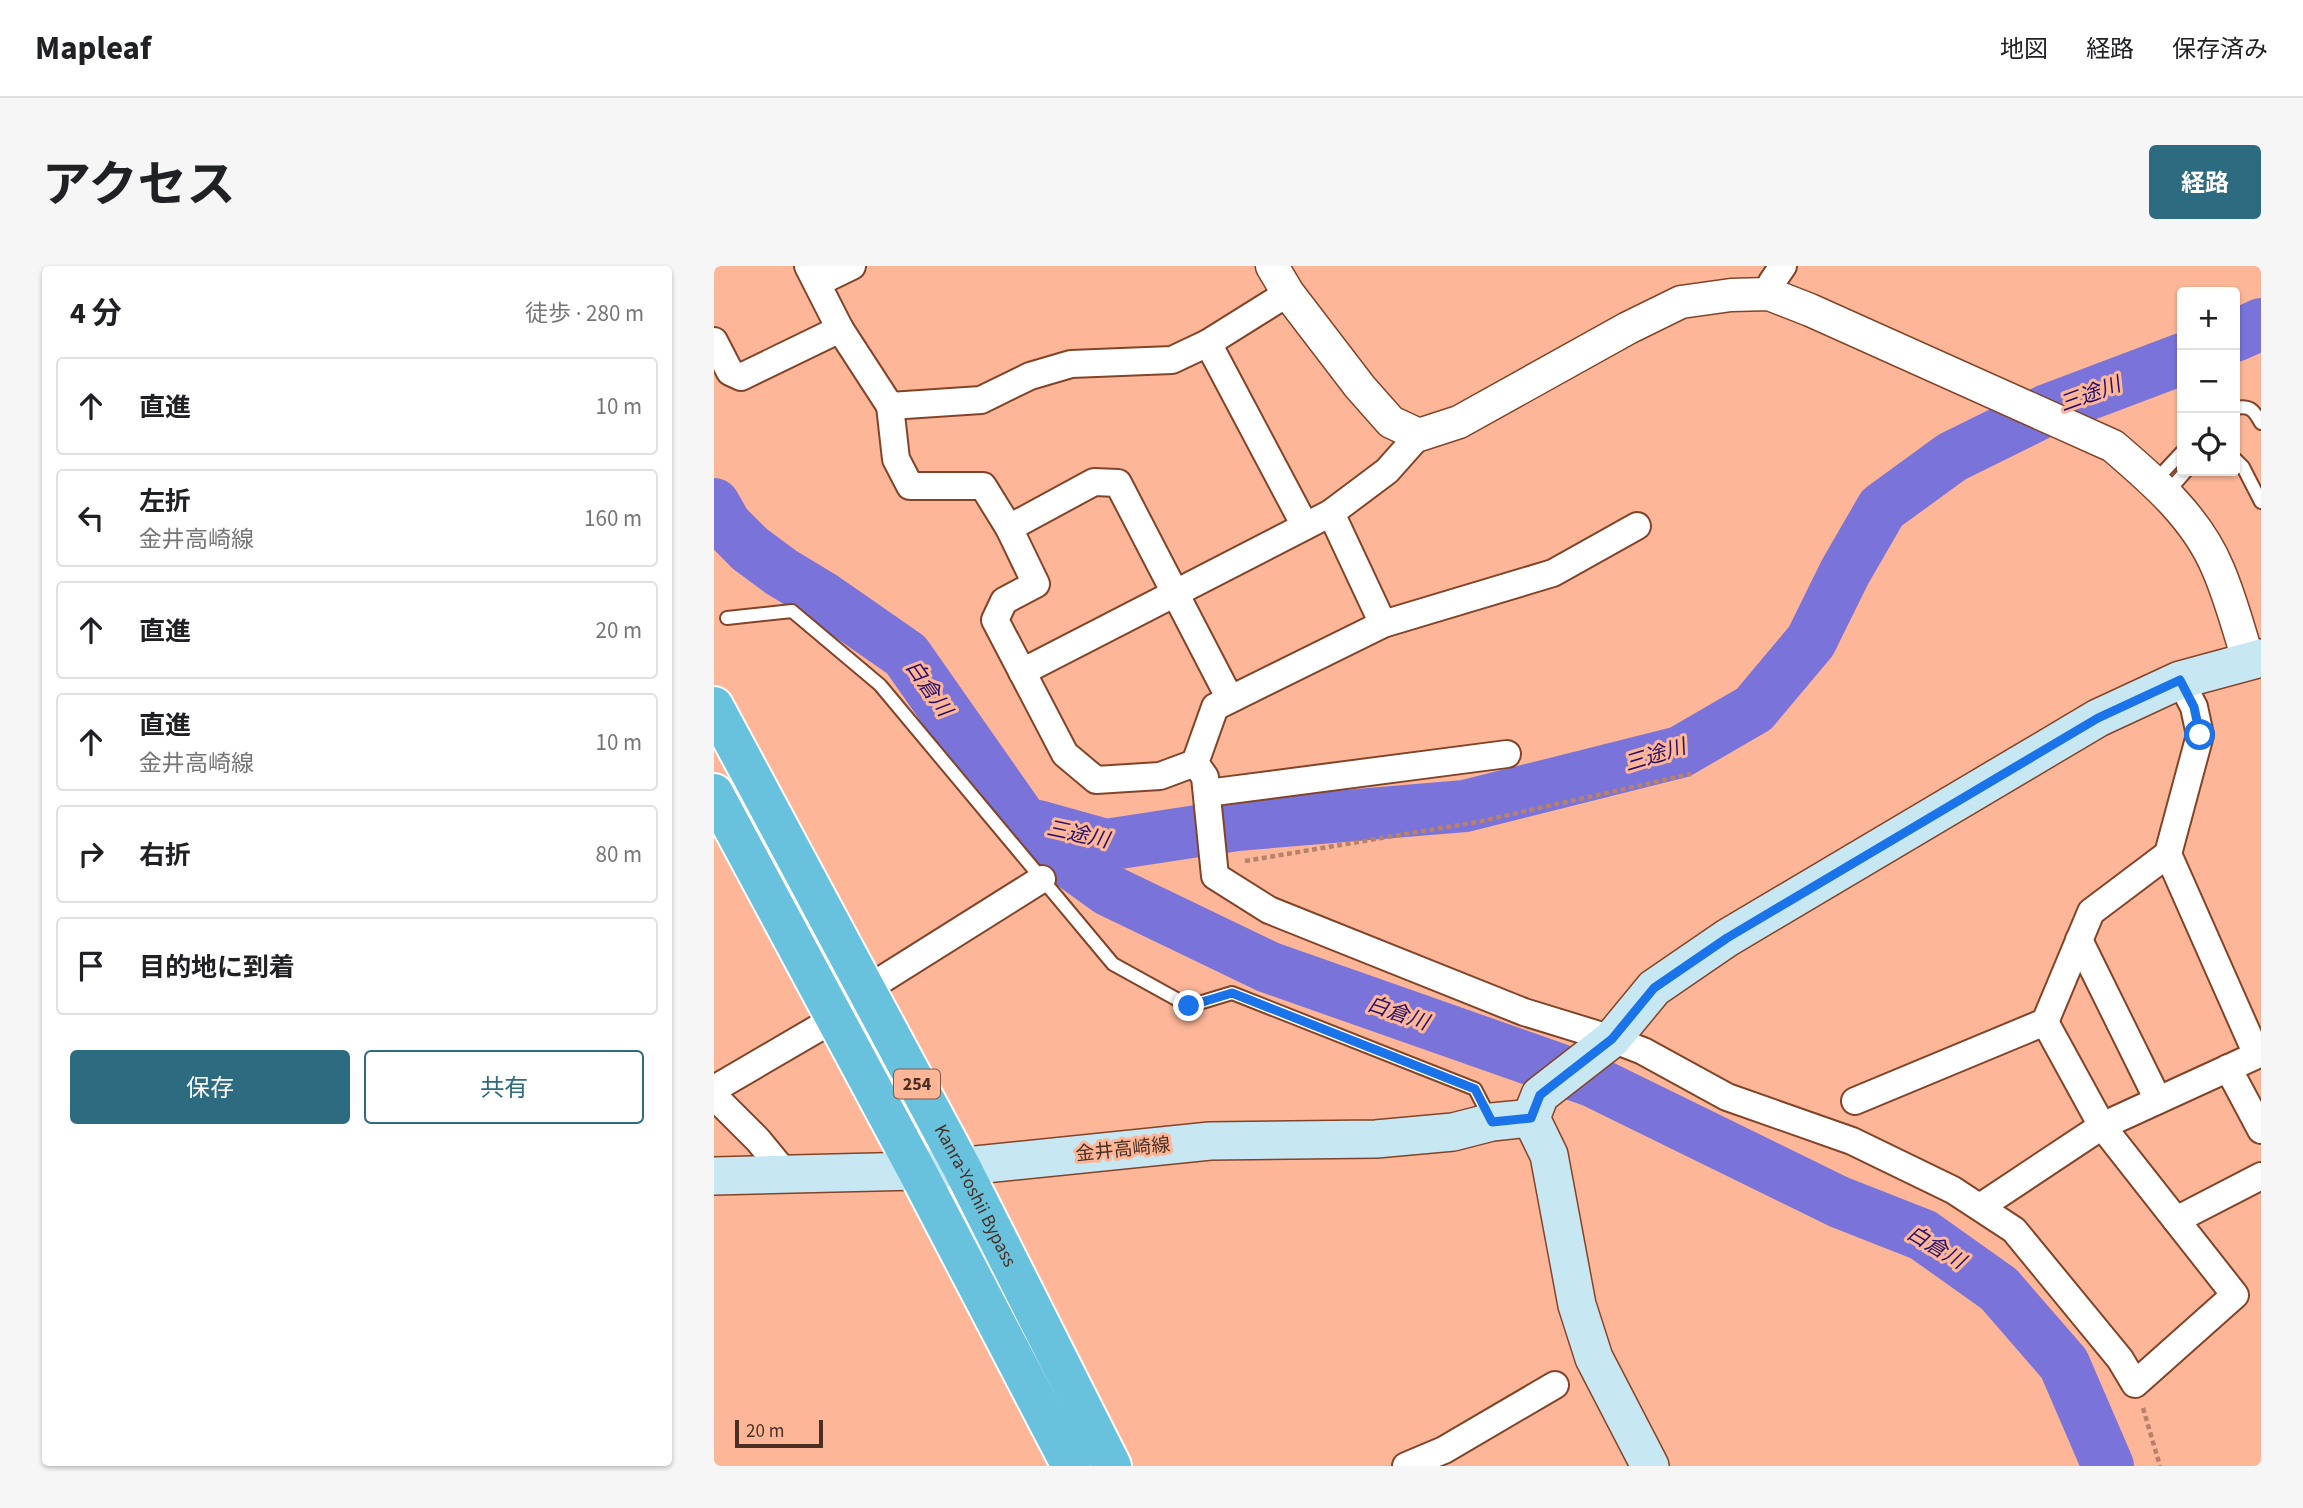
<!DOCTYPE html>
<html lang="ja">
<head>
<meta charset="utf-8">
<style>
	:root { --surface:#fff; --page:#f6f6f6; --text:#202124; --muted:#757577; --line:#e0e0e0; --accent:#2d6b81 }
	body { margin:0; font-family:"Source Sans 3","Noto Sans JP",sans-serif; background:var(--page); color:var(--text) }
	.controls { position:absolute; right:21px; top:21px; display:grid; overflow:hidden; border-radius:7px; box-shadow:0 2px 5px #0004 }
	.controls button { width:63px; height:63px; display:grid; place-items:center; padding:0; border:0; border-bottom:2px solid var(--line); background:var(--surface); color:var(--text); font:35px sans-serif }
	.scale { position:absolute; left:21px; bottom:18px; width:88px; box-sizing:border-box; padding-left:7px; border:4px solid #4b2f23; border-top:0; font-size:19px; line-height:24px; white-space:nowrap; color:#4b2f23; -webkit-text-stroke:5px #fdb698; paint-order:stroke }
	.stop { position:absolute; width:21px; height:21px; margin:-16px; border:5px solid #1a73e8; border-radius:50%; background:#fff }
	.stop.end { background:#1a73e8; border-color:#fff; box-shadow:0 2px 7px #0008 }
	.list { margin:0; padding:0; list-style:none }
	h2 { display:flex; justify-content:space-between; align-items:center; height:91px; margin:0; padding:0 28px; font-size:30px }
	h2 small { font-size:23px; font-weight:400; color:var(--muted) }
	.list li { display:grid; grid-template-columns:46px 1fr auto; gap:21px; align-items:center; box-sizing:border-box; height:98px; margin:0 14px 14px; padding:0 14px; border:2px solid var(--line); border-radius:7px }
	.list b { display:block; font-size:26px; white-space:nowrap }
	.list p { margin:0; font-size:23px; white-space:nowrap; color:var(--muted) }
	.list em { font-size:23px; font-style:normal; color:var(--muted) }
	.actions { display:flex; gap:14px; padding:21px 28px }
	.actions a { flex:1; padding:16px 0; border:2px solid var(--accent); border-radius:7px; text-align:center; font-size:24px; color:var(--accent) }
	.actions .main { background:var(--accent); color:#fff }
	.icon { flex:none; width:38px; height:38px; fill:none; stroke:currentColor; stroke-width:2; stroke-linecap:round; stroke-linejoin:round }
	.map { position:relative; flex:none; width:1547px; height:1200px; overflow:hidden; border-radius:7px }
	header { display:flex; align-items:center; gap:42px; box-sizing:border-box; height:98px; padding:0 35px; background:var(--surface); border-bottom:2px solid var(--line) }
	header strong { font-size:33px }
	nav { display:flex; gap:38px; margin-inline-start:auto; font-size:24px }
	.intro { display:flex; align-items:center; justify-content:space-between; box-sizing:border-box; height:168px; padding:0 42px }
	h1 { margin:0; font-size:49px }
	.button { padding:18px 32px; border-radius:7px; background:var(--accent); color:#fff; font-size:24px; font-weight:700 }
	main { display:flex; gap:42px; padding:0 42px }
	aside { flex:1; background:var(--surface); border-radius:7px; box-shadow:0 2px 5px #0004 }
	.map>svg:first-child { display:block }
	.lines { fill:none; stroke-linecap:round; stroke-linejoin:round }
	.river { stroke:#7a74da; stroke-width:52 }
	.service-casing { stroke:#814429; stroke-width:16 }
	.minor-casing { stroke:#814429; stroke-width:30 }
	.tertiary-casing { stroke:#814429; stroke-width:35 }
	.secondary-casing { stroke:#814429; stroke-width:40 }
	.trunk-casing { stroke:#fff; stroke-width:42 }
	.path { stroke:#b7816a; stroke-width:4.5; stroke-dasharray:5 3.5; stroke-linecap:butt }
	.service { stroke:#fff; stroke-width:12 }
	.minor { stroke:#fff; stroke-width:26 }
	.tertiary { stroke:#fff; stroke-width:32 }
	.secondary { stroke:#c7e8f3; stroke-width:37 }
	.trunk { stroke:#68c2de; stroke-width:38 }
	.route { stroke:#1a73e8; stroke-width:9 }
	.labels { text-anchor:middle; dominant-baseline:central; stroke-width:6; stroke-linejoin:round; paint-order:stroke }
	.shield { fill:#fdb698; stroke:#805846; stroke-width:2 }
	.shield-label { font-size:18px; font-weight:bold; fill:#4b2f23 }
	.street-label { font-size:19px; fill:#4b2f23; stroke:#fdb698 }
	.water-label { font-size:21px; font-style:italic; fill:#27106c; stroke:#fdb698 }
</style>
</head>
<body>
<header>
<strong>Mapleaf</strong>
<nav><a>地図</a><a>経路</a><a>保存済み</a></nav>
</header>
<div class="intro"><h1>アクセス</h1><a class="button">経路</a></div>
<main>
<aside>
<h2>4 分<small>徒歩 · 280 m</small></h2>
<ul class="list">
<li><svg class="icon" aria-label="ahead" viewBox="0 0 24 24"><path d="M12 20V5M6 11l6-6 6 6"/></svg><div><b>直進</b></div><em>10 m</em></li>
<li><svg class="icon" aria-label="left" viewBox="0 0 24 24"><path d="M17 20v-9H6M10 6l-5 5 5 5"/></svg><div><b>左折</b><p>金井高崎線</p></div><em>160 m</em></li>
<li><svg class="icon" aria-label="ahead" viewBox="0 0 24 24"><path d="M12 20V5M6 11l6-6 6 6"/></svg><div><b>直進</b></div><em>20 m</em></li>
<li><svg class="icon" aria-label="ahead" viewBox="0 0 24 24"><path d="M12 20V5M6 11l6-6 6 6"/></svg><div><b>直進</b><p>金井高崎線</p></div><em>10 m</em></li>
<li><svg class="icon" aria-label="right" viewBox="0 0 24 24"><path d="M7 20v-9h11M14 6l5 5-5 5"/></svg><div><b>右折</b></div><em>80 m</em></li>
<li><svg class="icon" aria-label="arrive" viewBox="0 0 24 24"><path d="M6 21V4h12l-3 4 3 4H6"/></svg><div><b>目的地に到着</b></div></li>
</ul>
<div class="actions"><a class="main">保存</a><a>共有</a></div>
</aside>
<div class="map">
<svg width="1547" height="1200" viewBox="0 0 1547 1200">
	<rect width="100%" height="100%" fill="#fdb698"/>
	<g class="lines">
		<!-- river -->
		<g class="river">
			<polyline points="1521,70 1547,58"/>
			<polyline points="0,238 12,259 36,283 67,306 110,332 192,389 309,556 340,585 394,624 554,701 878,815 1125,936 1209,969 1285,1023 1350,1098 1394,1200"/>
			<polyline points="324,560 392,579 523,559 751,540 966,486 1040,443 1097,375 1131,306 1168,242 1238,191 1333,144 1468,93"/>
		</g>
		<defs>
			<g id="service">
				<path d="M1521,142C1536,139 1540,144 1547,157"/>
				<polyline points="1521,193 1529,201 1547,236"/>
				<polyline points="1440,216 1468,186"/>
				<polyline points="1452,228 1472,205"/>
				<polyline points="13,352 78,345 166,419 399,698 475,740 518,727 761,823 776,852"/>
			</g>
			<g id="minor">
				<polyline points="94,0 126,63 176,140 267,134 316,110 357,98 458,94 494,77 574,27"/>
				<polyline points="103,17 138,0"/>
				<polyline points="1055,28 1058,16 1069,0"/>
				<polyline points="0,75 16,106 27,111 126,63"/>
				<polyline points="494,77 591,260"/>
				<polyline points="176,140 182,193 196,220 269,220 295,262"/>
				<polyline points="617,247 669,358"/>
				<polyline points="923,260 839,307 669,358 501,441 481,497 491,511 501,610 555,644 810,746 898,773 929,785 1013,831 1138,875 1239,924 1300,964 1406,1093 1421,1118 1521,1029 1388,860 1266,941"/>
				<polyline points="308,406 617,247 673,205 705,169"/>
				<polyline points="481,497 446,510 382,514 351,488 281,354 290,335 322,318 295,262 380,216 404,217 516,433"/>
				<polyline points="493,527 793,488"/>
				<polyline points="1365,674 1444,834"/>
				<polyline points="153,723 328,613"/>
				<polyline points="1331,756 1388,860 1543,789 1454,588 1486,469 1480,441 1466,414"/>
				<polyline points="1514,802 1547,864"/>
				<polyline points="0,823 120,753"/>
				<polyline points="0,830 44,874 72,908"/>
				<polyline points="1141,835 1331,756 1377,646 1454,588"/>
				<polyline points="1462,954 1547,910"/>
				<polyline points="692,1200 730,1184 841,1119"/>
			</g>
			<path id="tertiary" d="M558,0L574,27L646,121L677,156L705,169L745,156L914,62L967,36L1017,29L1055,28L1096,44L1399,180C1440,215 1483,252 1504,303C1517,333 1525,365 1535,396"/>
			<g id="secondary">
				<polyline points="0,910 203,905 496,875 662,873 739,866 778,856 817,852"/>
				<polyline points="936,1200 880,1092 863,1039 835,889 817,852 826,829 898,773 940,722 1013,672 1384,452 1466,414 1547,392"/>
			</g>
			<g id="trunk">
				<path id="s1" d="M0,440L248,902L398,1200"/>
				<polyline points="0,527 203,905 357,1200"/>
			</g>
		</defs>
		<!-- service casing -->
		<use href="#service" class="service-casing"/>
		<!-- minor casing -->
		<use href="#minor" class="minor-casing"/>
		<!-- tertiary casing -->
		<use href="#tertiary" class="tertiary-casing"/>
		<!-- secondary casing -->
		<use href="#secondary" class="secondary-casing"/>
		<!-- trunk casing -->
		<use href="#trunk" class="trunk-casing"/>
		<!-- path -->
		<g class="path">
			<polyline points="531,595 763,556 977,508"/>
			<polyline points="1429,1142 1446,1200"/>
		</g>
		<!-- service -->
		<use href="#service" class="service"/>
		<!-- minor -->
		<use href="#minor" class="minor"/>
		<!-- tertiary -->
		<use href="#tertiary" class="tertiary"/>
		<!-- secondary -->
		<use href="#secondary" class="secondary"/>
		<!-- trunk -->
		<use href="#trunk" class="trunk"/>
	</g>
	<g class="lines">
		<!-- route -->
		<polyline class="route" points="475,740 518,727 761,823 778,856 817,852 826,829 898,773 940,722 1013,672 1384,452 1466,414 1480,441 1486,469"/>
	</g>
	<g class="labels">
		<!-- shield labels -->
		<rect class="shield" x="180" y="803.5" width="46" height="29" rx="5"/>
		<g class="shield-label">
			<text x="203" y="818">254</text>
		</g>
		<!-- street labels -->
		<g class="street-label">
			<text transform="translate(409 884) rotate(-6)">金井高崎線</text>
			<text stroke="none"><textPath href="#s1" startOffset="555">Kanra-Yoshii Bypass</textPath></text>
		</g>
		<!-- water labels -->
		<g class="water-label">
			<text transform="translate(1376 128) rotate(-20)">三途川</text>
			<text transform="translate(215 422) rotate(55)">白倉川</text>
			<text transform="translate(941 489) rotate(-17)">三途川</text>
			<text transform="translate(364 568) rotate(12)">三途川</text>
			<text transform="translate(684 747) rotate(19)">白倉川</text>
			<text transform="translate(1222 981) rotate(31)">白倉川</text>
		</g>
	</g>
</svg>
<div class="controls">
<button>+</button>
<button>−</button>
<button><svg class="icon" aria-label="locate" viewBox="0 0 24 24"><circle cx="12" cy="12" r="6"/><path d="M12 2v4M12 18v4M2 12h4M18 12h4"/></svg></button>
</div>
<div class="scale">20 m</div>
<div class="stop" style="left:1486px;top:469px"></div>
<div class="stop end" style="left:475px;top:740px"></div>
</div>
</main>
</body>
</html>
